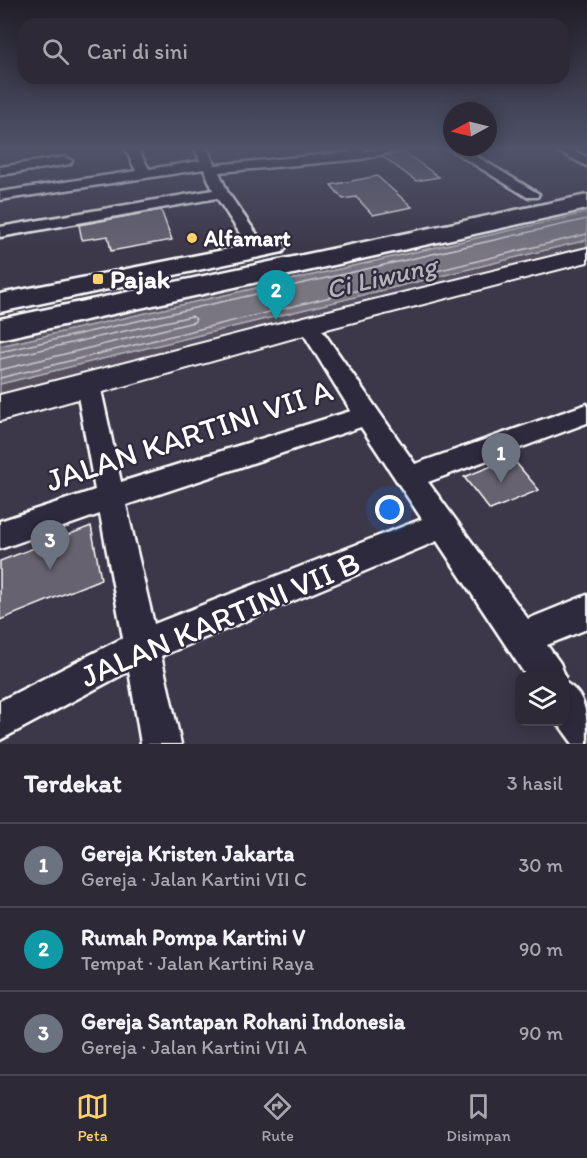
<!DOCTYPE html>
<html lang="id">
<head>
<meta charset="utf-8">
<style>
	:root { --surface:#2d2937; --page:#393542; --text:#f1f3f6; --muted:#a7a6ad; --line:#484552; --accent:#ffd166 }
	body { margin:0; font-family:Itim,sans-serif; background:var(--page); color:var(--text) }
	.controls { position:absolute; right:18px; bottom:18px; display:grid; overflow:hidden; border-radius:12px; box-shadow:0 3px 15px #0003 }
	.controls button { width:54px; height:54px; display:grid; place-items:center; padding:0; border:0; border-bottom:2px solid var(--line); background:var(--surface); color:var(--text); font:30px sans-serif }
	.compass { position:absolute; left:443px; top:102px; width:54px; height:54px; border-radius:50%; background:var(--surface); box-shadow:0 3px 15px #0003; rotate:263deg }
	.you { position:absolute; left:390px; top:510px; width:21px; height:21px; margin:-15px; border:4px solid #fff; border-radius:50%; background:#1a73e8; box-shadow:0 0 0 9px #1a73e833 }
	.badge { display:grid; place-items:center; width:39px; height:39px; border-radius:50%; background:var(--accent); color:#fff; font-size:20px; font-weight:700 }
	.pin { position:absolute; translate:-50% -50px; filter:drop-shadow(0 2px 3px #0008) }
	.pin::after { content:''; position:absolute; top:32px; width:21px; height:18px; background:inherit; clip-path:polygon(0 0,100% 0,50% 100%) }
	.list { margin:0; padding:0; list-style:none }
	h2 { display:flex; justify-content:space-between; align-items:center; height:78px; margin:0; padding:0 24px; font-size:26px }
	h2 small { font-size:20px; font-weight:400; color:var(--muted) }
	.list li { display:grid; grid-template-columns:39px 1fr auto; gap:18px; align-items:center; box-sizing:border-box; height:84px; padding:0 24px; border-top:2px solid var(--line) }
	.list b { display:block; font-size:22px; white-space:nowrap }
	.list p { margin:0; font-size:20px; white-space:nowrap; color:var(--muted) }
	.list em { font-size:20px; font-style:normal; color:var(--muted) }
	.icon { flex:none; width:33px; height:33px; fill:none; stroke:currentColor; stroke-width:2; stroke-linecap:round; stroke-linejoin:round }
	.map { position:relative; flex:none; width:587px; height:744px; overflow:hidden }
	.search { position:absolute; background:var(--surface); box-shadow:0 3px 15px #0003; left:18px; right:18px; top:18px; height:66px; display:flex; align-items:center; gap:15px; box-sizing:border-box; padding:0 21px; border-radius:18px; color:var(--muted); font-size:22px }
	.sheet { height:330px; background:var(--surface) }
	nav { display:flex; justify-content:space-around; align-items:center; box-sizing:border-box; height:84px; border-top:2px solid var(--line); background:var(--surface); font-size:16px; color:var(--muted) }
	nav a { display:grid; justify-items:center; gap:3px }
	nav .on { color:var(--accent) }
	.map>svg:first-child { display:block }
	.green { fill:#555060; stroke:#aaa8b0; stroke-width:1.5 }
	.water { fill:#797682; stroke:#afadb4; stroke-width:1.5 }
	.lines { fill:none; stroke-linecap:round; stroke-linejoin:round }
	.shore { stroke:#c9c8cd; stroke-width:1.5 }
	.building { fill:#666270; stroke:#fff; stroke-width:1.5 }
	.street-casing { stroke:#fff; stroke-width:5 }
	.secondary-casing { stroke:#fff; stroke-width:4 }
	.primary-casing { stroke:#fff; stroke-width:5 }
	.street { fill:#2f2a3d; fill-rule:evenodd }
	.secondary { fill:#2f2a3d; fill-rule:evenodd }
	.primary { fill:#2f2a3d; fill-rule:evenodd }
	.poi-dot { fill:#ffd166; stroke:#2f2a3d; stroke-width:2 }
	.labels { text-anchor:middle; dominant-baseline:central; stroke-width:4.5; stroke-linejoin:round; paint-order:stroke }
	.far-poi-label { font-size:22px; font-weight:bold; fill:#fff; stroke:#2f2a3d; text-anchor:start }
	.poi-label { font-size:26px; font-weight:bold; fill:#fff; stroke:#2f2a3d; text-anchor:start }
	.water-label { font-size:27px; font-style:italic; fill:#b5b4ba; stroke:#2f2a3d }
	.near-street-label { font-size:32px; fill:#fff; stroke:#2f2a3d }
</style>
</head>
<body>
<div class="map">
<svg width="587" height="744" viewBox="0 0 587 744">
	<rect width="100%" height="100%" fill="#3c3749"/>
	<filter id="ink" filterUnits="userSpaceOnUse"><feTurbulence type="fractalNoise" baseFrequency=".0167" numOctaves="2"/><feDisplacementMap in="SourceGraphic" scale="12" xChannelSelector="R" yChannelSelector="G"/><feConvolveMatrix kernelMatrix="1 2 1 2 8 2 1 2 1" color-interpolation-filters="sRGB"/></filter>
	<g filter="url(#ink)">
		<!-- green -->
		<g class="green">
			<polygon points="587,202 587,213 0,346 0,329"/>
			<polygon points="587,240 587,255 0,408 0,384"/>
		</g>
		<!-- water -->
		<polygon class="water" points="587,213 587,240 0,384 0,346"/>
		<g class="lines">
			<!-- shore -->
			<g class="shore">
				<polyline points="0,352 587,219"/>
				<polyline points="0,359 192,316 196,319 194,322 0,370"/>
				<polyline points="0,378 587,234"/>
			</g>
		</g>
		<!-- building -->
		<g class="building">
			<polygon points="404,152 439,177 416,181 382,156"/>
			<polygon points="377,176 412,207 373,215 356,197 343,199 331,185"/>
			<polygon points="161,210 172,240 111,251 108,236 82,240 79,225"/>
			<polygon points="512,458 539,490 490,510 464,477"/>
			<polygon points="91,526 101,579 0,620 0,561"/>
		</g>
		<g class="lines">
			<defs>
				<g id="street">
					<polygon points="125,148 137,148 149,169 200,161 195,148 207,148 215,165 350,152 347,148 361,148 364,151 398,148 396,151 361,159 219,172 228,193 268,250 265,254 253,254 217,198 0,237 0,227 213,190 204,169 0,200 0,192 136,171"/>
					<polygon points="448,148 463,148 539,194 537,197 527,197"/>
					<polygon points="552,148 568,148 587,157 587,166"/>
					<polygon points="65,157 72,161 70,164 0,175 0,167"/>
					<path d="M308,318L315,320L415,464L587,404V423L428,482L528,619L587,595V629L547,645L560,663L565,676L564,677L526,676L437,541L161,656L181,744H141L129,671L0,740V701L123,638L100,514L0,549V521L95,490L76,385L80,379L88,377L96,379L100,385L121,482L351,411L298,325L301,320ZM361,427L422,519L154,624L126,505Z"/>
					<path d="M564,682C587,694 587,715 587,744H573L557,722H564Z"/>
				</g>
				<polygon id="secondary" points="587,248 587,262 315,332 0,421 0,395 308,316"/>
				<g id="primary">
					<polygon points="587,195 587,209 0,339 0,319"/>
					<polygon points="274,240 283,242 286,247 283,252 0,312 0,294"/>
				</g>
			</defs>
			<!-- street casing -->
			<use href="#street" class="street-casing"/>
			<!-- secondary casing -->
			<use href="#secondary" class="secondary-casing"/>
			<!-- primary casing -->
			<use href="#primary" class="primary-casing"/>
			<!-- street -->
			<use href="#street" class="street"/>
			<!-- secondary -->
			<use href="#secondary" class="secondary"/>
			<!-- primary -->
			<use href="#primary" class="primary"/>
		</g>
	</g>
	<!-- sky -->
	<linearGradient id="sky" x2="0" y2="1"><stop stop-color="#211e28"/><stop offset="0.59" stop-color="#50536a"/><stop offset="1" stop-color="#50536a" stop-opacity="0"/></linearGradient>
	<rect width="587" height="252" fill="url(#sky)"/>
	<!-- markers -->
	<g class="poi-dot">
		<circle cx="192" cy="238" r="6"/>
		<rect x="92" y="273" width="12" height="12" rx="3"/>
	</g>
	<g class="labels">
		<!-- far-poi labels -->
		<g class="far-poi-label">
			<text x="204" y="238">Alfamart</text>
		</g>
		<!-- poi labels -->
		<g class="poi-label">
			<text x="110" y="279">Pajak</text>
		</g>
		<!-- water labels -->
		<g class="water-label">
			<text transform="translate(381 277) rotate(-13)">Ci Liwung</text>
		</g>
		<!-- near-street labels -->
		<g class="near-street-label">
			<text transform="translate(189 435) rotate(-18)">JALAN KARTINI VII A</text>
			<text transform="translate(220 619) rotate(-23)">JALAN KARTINI VII B</text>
		</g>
	</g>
</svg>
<div class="controls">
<button><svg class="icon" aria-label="layers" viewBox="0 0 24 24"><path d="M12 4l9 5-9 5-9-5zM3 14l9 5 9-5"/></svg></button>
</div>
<svg class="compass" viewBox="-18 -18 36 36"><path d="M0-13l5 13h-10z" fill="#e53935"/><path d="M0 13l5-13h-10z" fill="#a7a6ad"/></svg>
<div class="you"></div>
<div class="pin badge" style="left:501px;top:483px;background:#6b7280">1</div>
<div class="pin badge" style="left:276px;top:320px;background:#0f9aa8">2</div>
<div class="pin badge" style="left:50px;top:570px;background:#6b7280">3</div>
<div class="search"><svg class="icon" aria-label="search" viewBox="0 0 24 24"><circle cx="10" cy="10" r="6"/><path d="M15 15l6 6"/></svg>Cari di sini</div>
</div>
<section class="sheet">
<h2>Terdekat<small>3 hasil</small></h2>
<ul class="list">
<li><span class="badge" style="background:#6b7280">1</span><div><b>Gereja Kristen Jakarta</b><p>Gereja · Jalan Kartini VII C</p></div><em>30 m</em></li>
<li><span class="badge" style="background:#0f9aa8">2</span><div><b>Rumah Pompa Kartini V</b><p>Tempat · Jalan Kartini Raya</p></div><em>90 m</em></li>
<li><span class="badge" style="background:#6b7280">3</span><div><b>Gereja Santapan Rohani Indonesia</b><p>Gereja · Jalan Kartini VII A</p></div><em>90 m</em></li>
</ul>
</section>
<nav>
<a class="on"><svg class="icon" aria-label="map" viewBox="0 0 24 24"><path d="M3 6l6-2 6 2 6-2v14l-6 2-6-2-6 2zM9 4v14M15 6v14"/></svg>Peta</a>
<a><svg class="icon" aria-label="directions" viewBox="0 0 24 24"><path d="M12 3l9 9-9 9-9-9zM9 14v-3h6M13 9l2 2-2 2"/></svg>Rute</a>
<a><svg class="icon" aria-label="saved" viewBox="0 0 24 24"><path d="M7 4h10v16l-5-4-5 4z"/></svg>Disimpan</a>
</nav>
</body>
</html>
